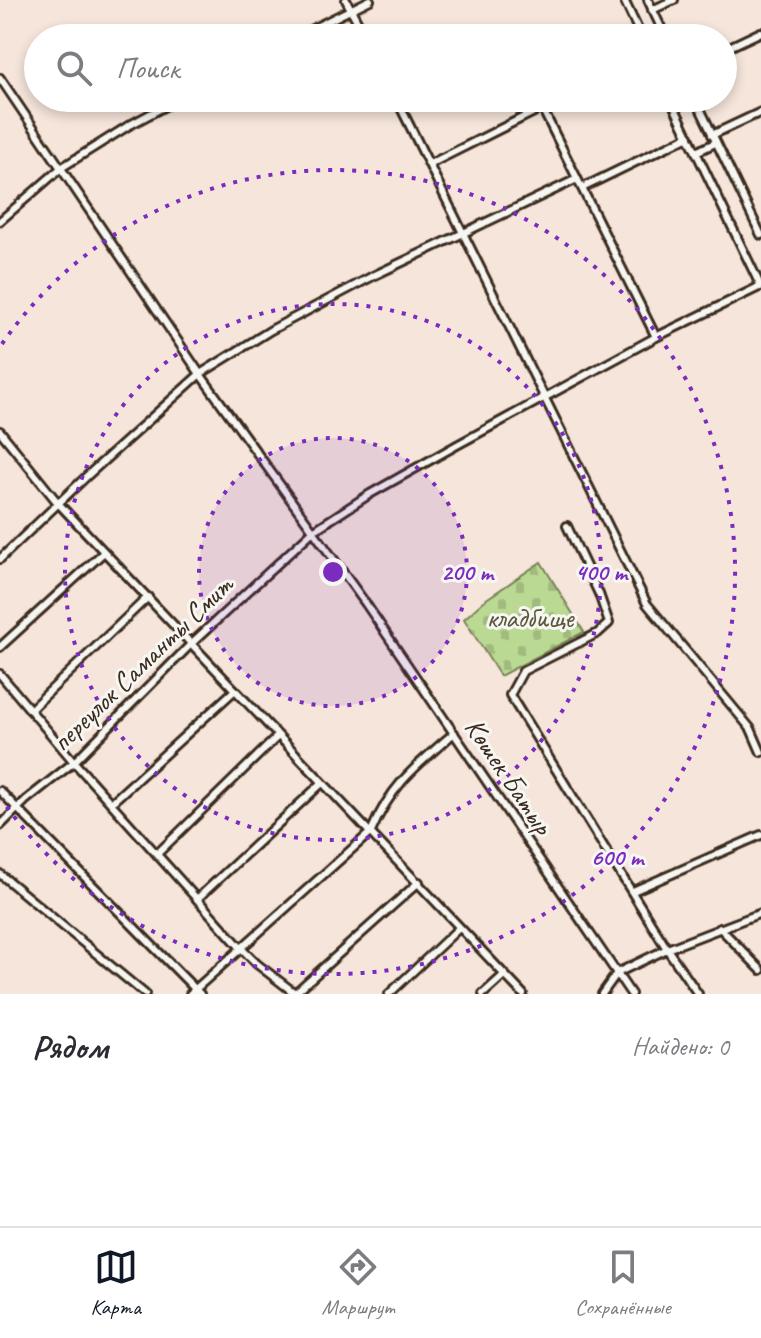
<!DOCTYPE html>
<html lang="ru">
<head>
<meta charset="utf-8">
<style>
	:root { --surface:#fff; --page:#f7f7f7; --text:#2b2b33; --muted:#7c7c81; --line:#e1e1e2; --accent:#111827 }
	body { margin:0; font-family:Caveat,sans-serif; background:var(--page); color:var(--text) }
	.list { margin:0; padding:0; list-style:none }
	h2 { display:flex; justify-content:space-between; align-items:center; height:104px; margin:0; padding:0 32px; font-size:34px }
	h2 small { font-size:26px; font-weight:400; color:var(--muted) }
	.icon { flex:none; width:44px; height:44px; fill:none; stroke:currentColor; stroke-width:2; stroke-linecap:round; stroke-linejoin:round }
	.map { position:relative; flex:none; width:761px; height:994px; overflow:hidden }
	.search { position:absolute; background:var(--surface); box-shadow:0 4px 12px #0003; left:24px; right:24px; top:24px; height:88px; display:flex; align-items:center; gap:20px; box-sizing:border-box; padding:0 28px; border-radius:44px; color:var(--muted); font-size:30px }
	.sheet { height:232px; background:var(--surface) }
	nav { display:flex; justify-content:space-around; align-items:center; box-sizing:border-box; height:112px; border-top:2px solid var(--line); background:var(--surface); font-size:22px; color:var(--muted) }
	nav a { display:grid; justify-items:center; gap:4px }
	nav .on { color:var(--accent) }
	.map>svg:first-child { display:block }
	.cemetery { fill:url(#cemetery-stones); stroke:#7a8258; stroke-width:2 }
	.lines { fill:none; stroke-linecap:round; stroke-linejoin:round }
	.minor-casing { stroke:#3b2a1e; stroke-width:12 }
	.minor { stroke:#f6f6f2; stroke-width:6 }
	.ring { fill:none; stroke:#7b2cbf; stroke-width:4; stroke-dasharray:4 8 }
	.labels { text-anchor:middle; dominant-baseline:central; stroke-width:6; stroke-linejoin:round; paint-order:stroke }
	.park-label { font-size:28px; fill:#5b563b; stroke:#f6f6f2 }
	.street-label { font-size:28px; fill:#3b2a1e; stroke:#f6f6f2 }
	.centre { fill:#7b2cbf; stroke:#f6f6f2; stroke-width:4 }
	.ring-label { font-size:24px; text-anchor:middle; font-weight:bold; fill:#7b2cbf; stroke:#f6f6f2; stroke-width:6; stroke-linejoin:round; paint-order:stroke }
</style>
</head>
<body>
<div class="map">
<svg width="761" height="994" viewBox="0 0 761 994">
	<defs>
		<pattern id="cemetery-stones" width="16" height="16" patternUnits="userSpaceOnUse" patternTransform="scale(2)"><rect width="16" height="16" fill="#bada93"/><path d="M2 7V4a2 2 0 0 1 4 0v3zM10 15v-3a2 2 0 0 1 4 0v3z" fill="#a1bb7e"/></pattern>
	</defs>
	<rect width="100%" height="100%" fill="#f5e5db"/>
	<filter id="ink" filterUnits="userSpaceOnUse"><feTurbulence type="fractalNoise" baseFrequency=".0125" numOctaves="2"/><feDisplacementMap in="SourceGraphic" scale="16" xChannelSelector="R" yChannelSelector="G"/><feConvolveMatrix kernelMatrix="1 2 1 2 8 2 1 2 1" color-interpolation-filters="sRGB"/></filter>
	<g filter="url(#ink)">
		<!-- cemetery -->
		<polygon class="cemetery" points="541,562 584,632 500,676 464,619 485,600"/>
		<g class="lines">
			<defs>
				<g id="minor">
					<polyline points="346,0 366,38"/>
					<polyline points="624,0 642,38"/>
					<polyline points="648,0 666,38"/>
					<polyline points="652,10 674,0"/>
					<polyline points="294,38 370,0"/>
					<polyline points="723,50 761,32"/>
					<polyline points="0,78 200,374 366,604 631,994"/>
					<polyline points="396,98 647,604 751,729 761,752"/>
					<polyline points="670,98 761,287"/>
					<polyline points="695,98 761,235"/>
					<polyline points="542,108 656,337"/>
					<polyline points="712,135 761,112"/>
					<polyline points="696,152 715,143"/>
					<polyline points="430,164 562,98"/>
					<polyline points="582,188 689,136"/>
					<polyline points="0,221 61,168 128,126 180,98"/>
					<polyline points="0,431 58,503 523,994"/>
					<polyline points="567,526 599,594 609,623 598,633 523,671 510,695 667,949 698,994"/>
					<polyline points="0,559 88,475 200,374 271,330 373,276 577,179"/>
					<polyline points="0,647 104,552"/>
					<polyline points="0,674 74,762 240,947 257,964 296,994"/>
					<polyline points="30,710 148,597"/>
					<polyline points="0,791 200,994"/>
					<polyline points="111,803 235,690"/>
					<polyline points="0,826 26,800 74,762 192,643 313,531 370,494 457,445 656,337 761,286"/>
					<polyline points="157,854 278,736"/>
					<polyline points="0,874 145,994"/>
					<polyline points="633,891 761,835"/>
					<polyline points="197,899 322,783"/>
					<polyline points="720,928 761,970"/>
					<polyline points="295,993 419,882"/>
					<path d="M190,994L371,832C391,785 416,766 454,733"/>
					<polyline points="389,994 459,928"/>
					<polyline points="483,994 504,975"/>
					<polyline points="602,994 617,973 667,949 761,913"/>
				</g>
			</defs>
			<!-- minor casing -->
			<use href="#minor" class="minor-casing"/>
			<!-- minor -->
			<use href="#minor" class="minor"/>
		</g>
	</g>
	<!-- distance rings -->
	<circle cx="333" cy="572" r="134" fill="#7b2cbf" fill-opacity=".12"/>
	<g class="ring">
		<circle cx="333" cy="572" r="134"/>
		<circle cx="333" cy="572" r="268"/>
		<path d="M2 344A402 402 0 1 1 2 800"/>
	</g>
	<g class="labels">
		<!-- park labels -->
		<g class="park-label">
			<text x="530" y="617">кладбище</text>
		</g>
		<!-- street labels -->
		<g class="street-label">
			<text transform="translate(142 663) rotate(-44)">переулок Саманты Смит</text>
			<text transform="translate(509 776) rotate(56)">Көшек Батыр</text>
		</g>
	</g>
	<circle cx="333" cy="572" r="12" class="centre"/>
	<g class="ring-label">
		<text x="467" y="580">200 m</text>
		<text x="601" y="580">400 m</text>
		<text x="617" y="865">600 m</text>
	</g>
</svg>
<div class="search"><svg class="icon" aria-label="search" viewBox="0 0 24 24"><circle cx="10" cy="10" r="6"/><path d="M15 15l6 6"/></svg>Поиск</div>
</div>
<section class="sheet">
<h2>Рядом<small>Найдено: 0</small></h2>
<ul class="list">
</ul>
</section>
<nav>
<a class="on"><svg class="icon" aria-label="map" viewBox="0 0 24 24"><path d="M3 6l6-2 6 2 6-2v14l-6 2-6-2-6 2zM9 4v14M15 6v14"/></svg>Карта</a>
<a><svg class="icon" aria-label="directions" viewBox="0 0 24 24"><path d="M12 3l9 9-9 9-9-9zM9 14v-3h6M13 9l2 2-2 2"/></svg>Маршрут</a>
<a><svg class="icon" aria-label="saved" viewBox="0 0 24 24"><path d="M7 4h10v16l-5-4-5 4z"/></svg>Сохранённые</a>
</nav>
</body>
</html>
